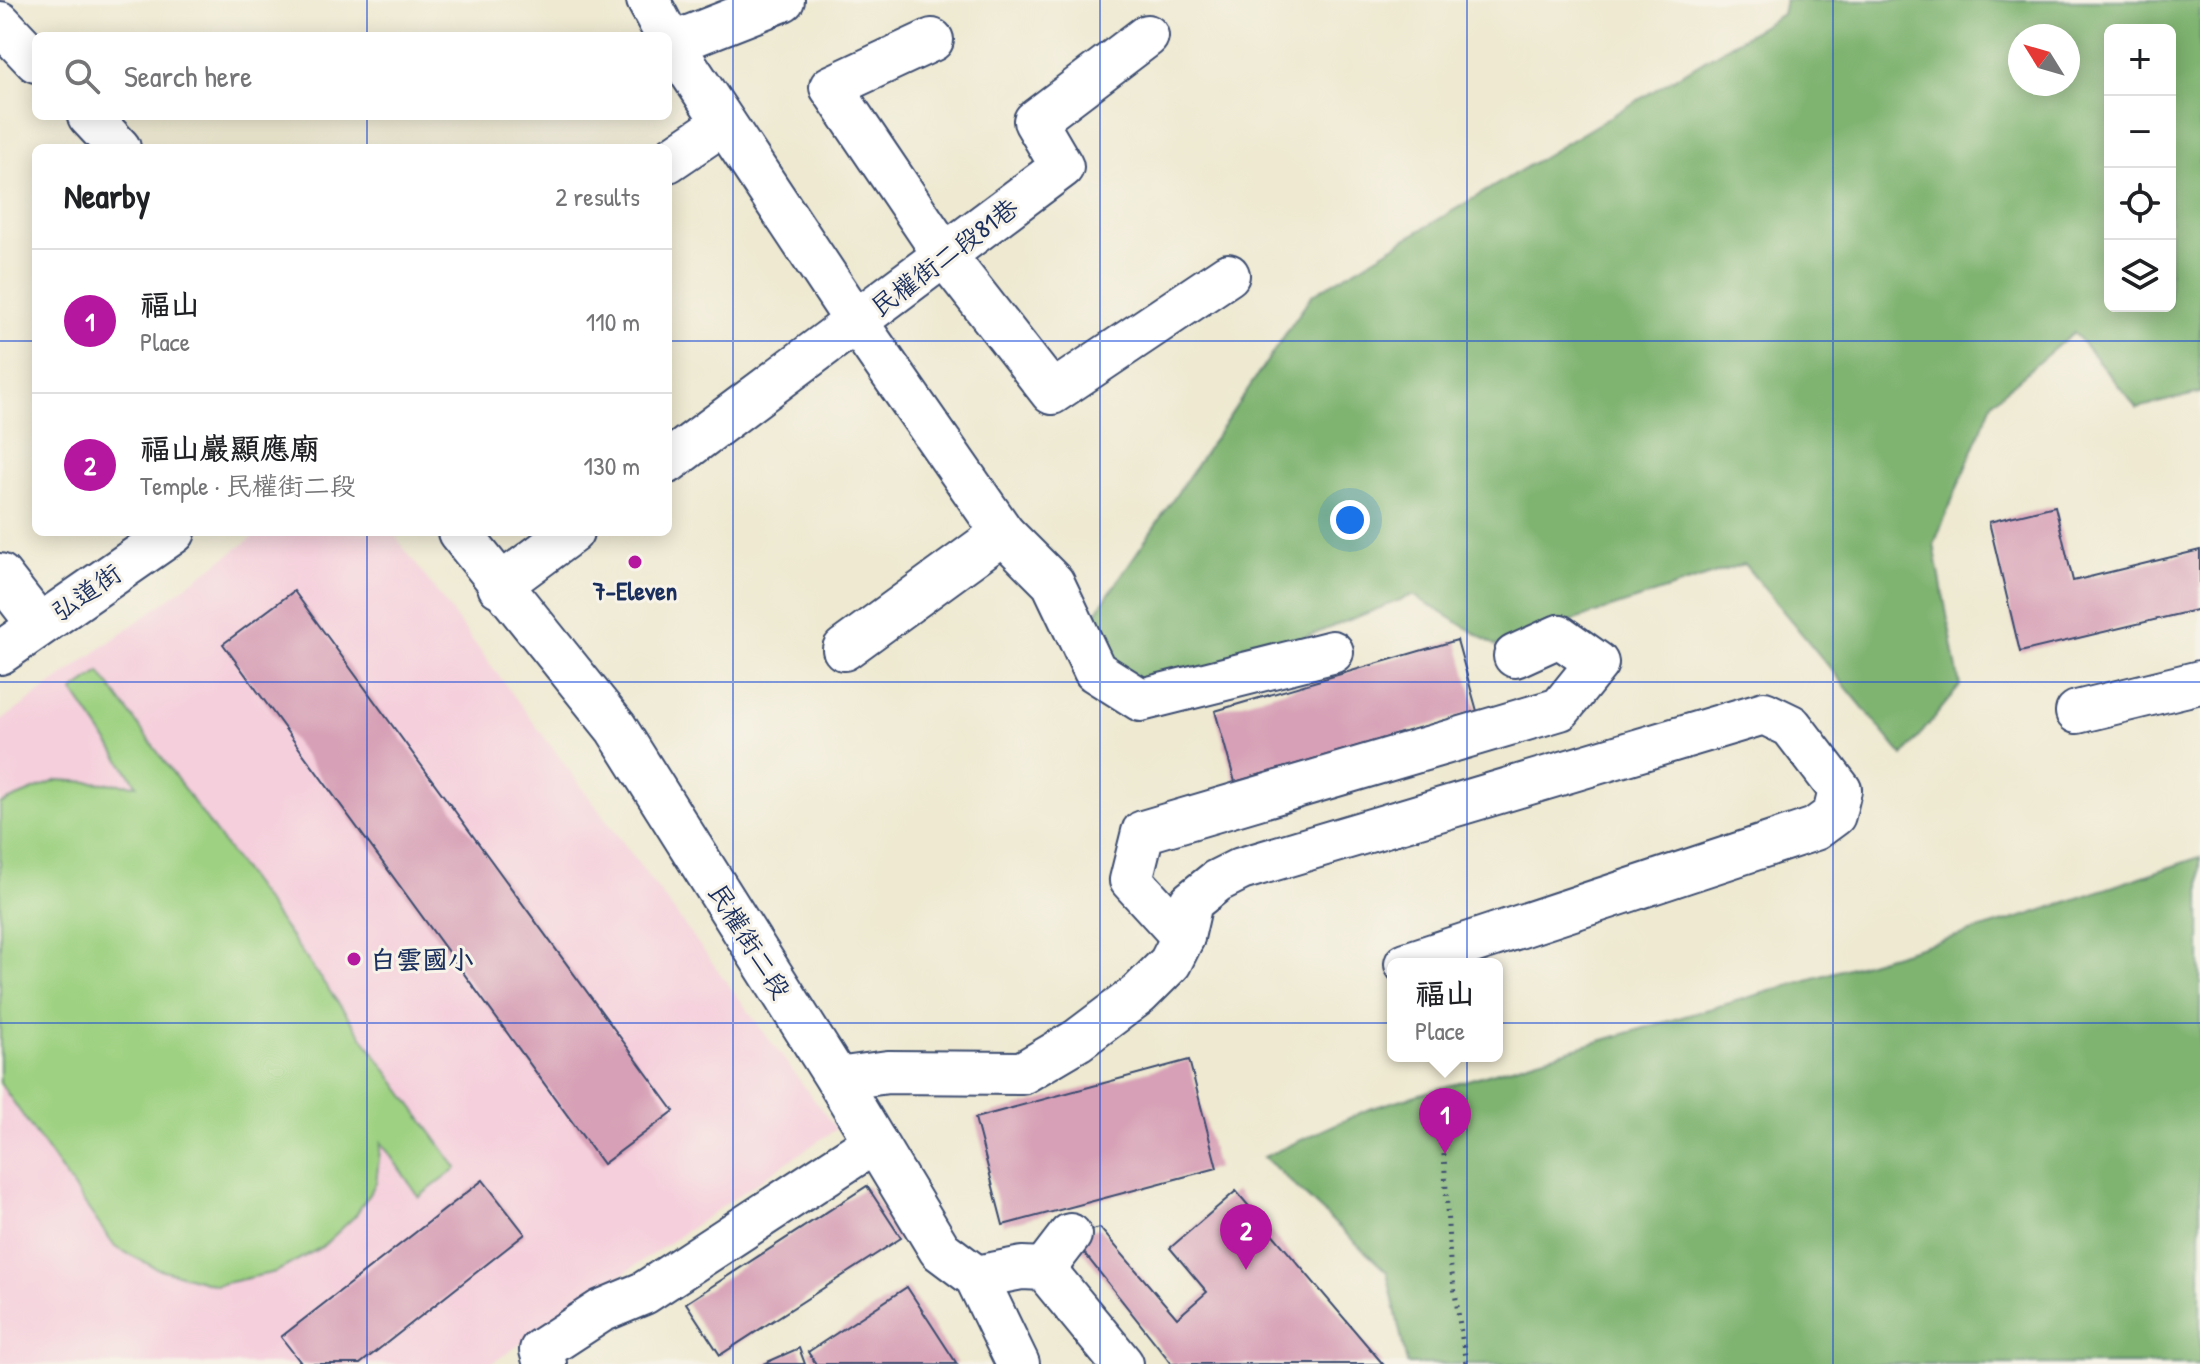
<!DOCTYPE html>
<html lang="en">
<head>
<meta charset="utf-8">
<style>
	:root { --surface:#fff; --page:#f6f6f6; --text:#202124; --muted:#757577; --line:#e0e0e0; --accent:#b5179e }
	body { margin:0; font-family:"Patrick Hand","LXGW WenKai TC",sans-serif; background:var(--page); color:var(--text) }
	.controls { position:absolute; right:24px; top:24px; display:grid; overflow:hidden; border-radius:12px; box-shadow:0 4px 20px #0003 }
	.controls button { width:72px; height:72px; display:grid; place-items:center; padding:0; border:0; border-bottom:2px solid var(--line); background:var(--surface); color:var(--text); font:40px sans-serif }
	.compass { position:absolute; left:2008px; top:24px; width:72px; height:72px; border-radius:50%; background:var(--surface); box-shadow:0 4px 20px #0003; rotate:307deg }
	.you { position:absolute; left:1350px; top:520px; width:28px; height:28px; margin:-20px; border:6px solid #fff; border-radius:50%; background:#1a73e8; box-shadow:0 0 0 12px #1a73e833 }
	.badge { display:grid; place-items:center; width:52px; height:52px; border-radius:50%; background:var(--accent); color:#fff; font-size:26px; font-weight:700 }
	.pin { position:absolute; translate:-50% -66px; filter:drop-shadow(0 2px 4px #0008) }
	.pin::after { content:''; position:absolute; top:42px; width:28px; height:24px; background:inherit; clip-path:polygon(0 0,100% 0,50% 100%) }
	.popup { position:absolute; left:1387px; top:958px; width:116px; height:104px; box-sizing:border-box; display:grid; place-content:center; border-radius:12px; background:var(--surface); filter:drop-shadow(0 2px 6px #0005); font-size:26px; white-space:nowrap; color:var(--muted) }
	.popup b { font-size:30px; color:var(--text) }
	.popup::after { content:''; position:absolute; left:50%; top:100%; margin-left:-16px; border:16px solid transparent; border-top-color:var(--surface) }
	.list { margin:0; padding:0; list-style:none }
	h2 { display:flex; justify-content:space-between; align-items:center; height:104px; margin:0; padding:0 32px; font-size:34px }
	h2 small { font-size:26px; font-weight:400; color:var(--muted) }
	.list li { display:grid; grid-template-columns:52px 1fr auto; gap:24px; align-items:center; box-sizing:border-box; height:144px; padding:0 32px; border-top:2px solid var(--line) }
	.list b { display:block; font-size:30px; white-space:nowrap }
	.list p { margin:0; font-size:26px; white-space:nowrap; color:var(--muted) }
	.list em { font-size:26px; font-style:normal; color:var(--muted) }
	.icon { flex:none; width:44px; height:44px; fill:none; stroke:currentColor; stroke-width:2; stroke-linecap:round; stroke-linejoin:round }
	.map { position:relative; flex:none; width:2200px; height:1364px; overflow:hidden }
	.search { position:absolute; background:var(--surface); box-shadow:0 4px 20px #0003; left:32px; top:32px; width:640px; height:88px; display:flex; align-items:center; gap:20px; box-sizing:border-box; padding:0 28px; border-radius:12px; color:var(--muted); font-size:30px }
	.panel { position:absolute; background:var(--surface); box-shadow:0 4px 20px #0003; left:32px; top:144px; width:640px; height:392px; border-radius:12px }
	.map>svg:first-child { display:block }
	.built { fill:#f5cfdc }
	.green { fill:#9ed181; stroke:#5c8070; stroke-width:2 }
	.forest { fill:#7eb36f; stroke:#4c7166; stroke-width:2; fill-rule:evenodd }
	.building { fill:#d7a0b6 }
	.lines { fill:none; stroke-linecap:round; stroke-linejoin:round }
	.minor-casing { stroke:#3b4b6f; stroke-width:46 }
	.path { stroke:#3b4b6f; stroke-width:5; stroke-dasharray:2 6; stroke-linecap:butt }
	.minor { stroke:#fff; stroke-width:42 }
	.grid { fill:none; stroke:#1d4ed8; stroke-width:2; stroke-opacity:0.55 }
	.poi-dot { fill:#b5179e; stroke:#f7f3e8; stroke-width:3 }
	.labels { text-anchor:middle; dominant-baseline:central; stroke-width:6; stroke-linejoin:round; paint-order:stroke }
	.street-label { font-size:26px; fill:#1b2f5e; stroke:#f7f3e8 }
	.poi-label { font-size:26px; font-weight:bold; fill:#1b2f5e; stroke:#f7f3e8 }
</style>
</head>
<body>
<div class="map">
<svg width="2200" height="1364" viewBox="0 0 2200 1364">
	<rect width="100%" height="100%" fill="#f7f3e8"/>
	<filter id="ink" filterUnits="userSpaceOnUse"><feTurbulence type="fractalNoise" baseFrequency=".0125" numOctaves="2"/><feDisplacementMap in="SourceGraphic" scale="16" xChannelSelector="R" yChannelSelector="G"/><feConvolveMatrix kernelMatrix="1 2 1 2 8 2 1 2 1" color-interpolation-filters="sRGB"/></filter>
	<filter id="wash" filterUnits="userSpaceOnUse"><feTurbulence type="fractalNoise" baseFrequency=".006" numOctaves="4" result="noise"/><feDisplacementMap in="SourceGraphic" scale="32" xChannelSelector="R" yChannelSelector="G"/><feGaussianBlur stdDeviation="1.8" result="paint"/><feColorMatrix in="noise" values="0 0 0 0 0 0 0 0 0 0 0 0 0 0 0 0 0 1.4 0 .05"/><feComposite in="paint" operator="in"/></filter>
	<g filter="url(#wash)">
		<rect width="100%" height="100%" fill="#eee9d0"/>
		<!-- built -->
		<polygon class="built" points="260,532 392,532 836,1129 491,1364 0,1364 0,722"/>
		<!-- green -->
		<polygon class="green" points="100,672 457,1168 419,1197 381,1142 376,1183 355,1216 322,1247 276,1272 216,1285 156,1268 115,1247 0,1083 0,804 58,780 137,785 73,691"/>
		<!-- forest -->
		<g class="forest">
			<path d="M1785,0H2200V393L2137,408L2074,332L1993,401L1934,544L1960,686L1903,756L1744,564L1496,646L1413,595L1196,680L1120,679L1087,626L1312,295L1782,14ZM2110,30H2170V306H2110ZM2020,36H2068V84H2020Z"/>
			<polygon points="2200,857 2200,1364 1407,1364 1387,1272 1264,1157 1369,1109 2025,916"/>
		</g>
		<g id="blocks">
			<!-- building -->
			<g class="building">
				<polygon points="2055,506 2073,581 2200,550 2200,609 2020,652 1989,522"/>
				<polygon points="294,591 674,1111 603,1164 223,644"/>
				<polygon points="1457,640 1477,711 1235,782 1215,711"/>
				<polygon points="1189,1060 1217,1168 1003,1225 975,1118"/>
				<polygon points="483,1180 525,1234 360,1364 302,1364 281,1337"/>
				<polygon points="867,1186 901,1238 720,1355 686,1303"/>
				<polygon points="1236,1191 1383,1364 1172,1364 1070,1235 1100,1228 1177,1318 1207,1292 1170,1248"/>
				<polygon points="907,1287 957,1364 816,1364 808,1352"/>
				<polygon points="799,1348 805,1364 763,1364"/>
			</g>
		</g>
	</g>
	<g filter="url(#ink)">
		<use href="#blocks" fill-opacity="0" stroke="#3b4b6f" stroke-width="2"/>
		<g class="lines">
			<defs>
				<g id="minor">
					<polyline points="648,0 667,36"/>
					<polyline points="0,23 36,61"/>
					<polyline points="668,38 857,323 1003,533 1053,583 1095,671 1141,700 1332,652"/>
					<polyline points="932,40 831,87 946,257 1052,393 1228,275"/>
					<polyline points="671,44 783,0"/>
					<polyline points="89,116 119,148"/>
					<polyline points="668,161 724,123"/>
					<polyline points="668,462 1062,167 1035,121 1147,36"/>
					<polyline points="459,532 616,728 837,1079 940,1250 976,1277 1018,1364"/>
					<polyline points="0,575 39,625"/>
					<polyline points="499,586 572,532"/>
					<polyline points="844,649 1003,533"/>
					<polyline points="0,653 174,532"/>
					<polyline points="2077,712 2200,682"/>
					<polyline points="1183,937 1131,880 1143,832 1560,709 1597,663 1559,636 1515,656"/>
					<polyline points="837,1079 888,1072 1022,1073 1078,1040 1139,994 1170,963 1183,937 1191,902 1217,881 1241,869 1764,713 1791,726 1840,790 1834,815 1815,829 1406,964"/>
					<polyline points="1044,1269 1070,1235"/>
					<polyline points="976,1277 1022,1268 1044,1269 1122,1364"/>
					<polyline points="545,1364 541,1350 601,1311 644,1293 875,1142"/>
				</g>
			</defs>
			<!-- minor casing -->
			<use href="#minor" class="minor-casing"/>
			<!-- path -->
			<polyline class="path" points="1444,1154 1450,1261 1466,1364"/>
			<!-- minor -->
			<use href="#minor" class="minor"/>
		</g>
	</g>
	<!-- grid -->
	<path class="grid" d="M367,0V36M733,0V1364M1100,0V1364M1467,0V1364M1833,0V1364M367,116V148M0,341H36M668,341H2200M367,532V1364M0,682H2200M0,1023H2200"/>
	<!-- markers -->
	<g class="poi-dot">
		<circle cx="635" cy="562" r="8"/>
		<circle cx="354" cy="959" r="8"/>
	</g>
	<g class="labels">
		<!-- street labels -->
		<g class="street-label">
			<text transform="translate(944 257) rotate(-37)">民權街二段81巷</text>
			<text transform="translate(86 592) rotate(-35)">弘道街</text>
			<text transform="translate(750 941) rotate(58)">民權街二段</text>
		</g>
		<!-- poi labels -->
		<g class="poi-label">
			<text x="635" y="590">7-Eleven</text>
			<text x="370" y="959" text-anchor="start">白雲國小</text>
		</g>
	</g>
</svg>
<div class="controls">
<button>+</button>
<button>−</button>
<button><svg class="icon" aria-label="locate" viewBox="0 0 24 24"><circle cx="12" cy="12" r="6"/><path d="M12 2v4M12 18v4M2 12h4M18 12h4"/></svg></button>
<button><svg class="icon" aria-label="layers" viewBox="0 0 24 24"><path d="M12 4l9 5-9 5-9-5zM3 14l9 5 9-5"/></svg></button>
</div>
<svg class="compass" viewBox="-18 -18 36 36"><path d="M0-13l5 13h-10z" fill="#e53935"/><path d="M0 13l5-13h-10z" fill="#757577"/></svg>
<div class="you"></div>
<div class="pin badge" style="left:1445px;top:1154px">1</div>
<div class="popup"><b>福山</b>Place</div>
<div class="pin badge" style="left:1246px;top:1270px">2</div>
<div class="search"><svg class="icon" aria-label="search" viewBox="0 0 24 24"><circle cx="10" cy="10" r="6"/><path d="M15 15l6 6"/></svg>Search here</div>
<section class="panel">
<h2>Nearby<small>2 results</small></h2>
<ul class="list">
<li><span class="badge">1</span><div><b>福山</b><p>Place</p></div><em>110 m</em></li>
<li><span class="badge">2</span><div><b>福山巖顯應廟</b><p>Temple · 民權街二段</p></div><em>130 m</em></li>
</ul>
</section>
</div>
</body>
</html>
